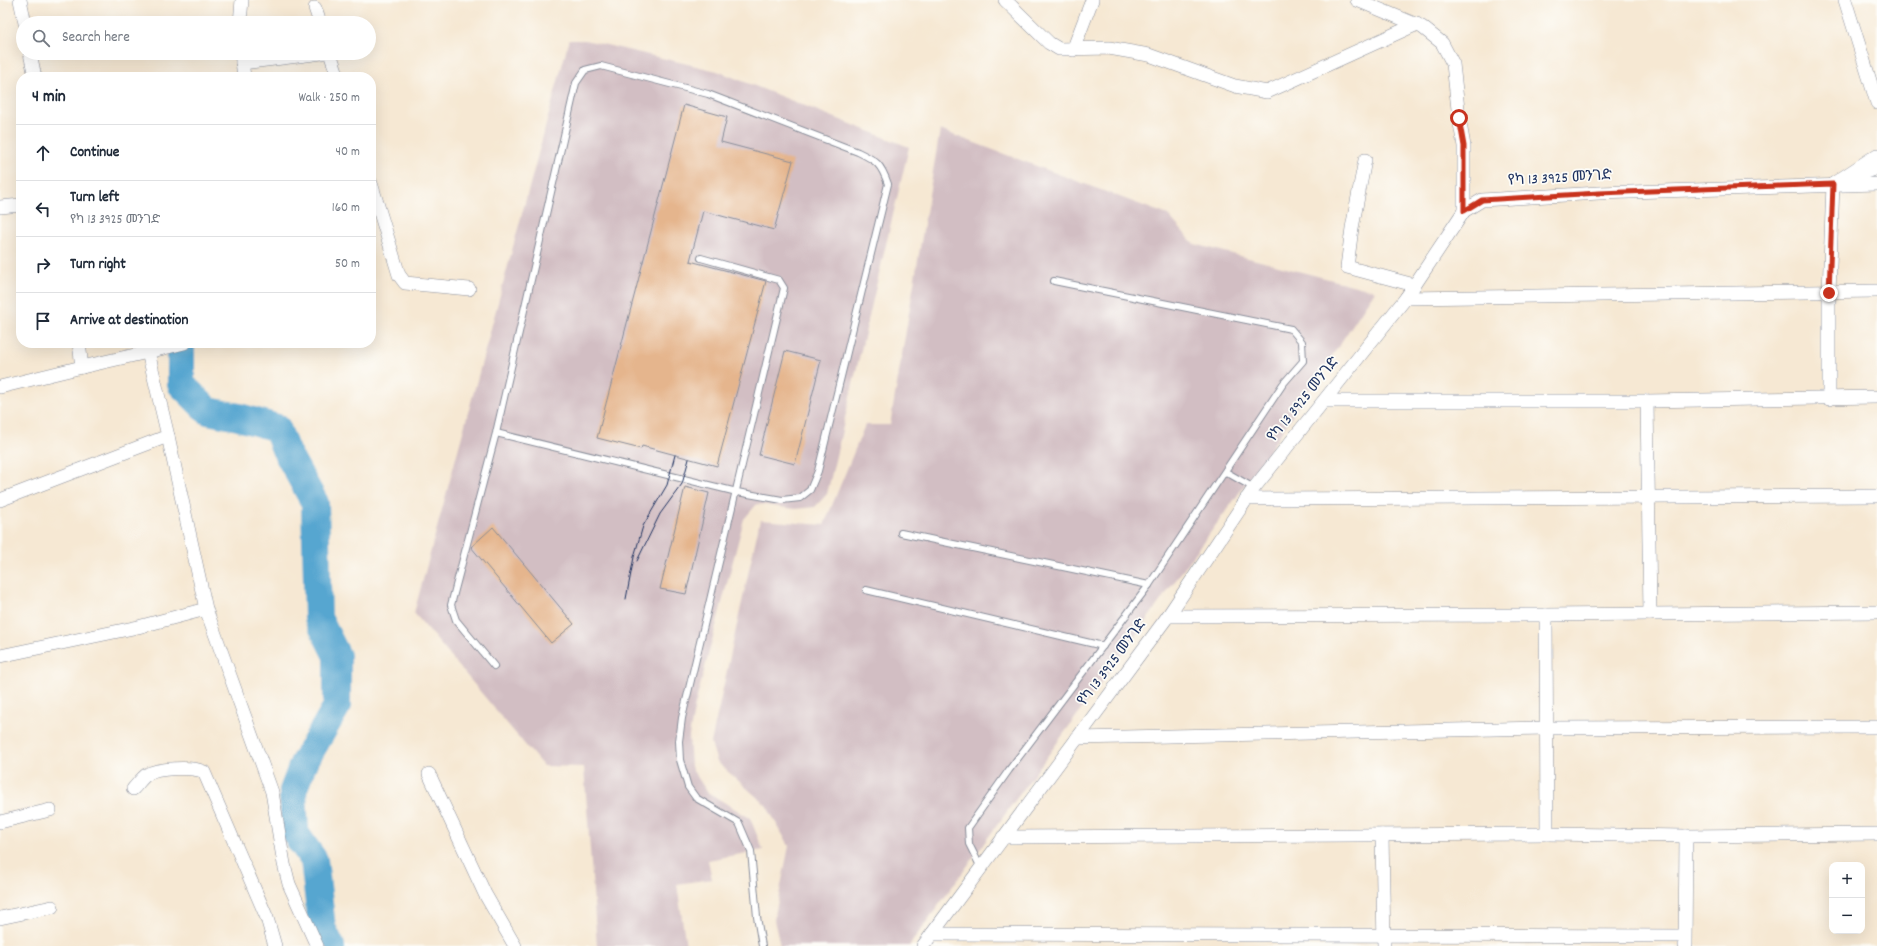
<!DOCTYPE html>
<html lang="en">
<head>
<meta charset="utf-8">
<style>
	:root { --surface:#fff; --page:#f6f6f7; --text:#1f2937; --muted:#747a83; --line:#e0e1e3 }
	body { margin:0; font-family:Dekko,"Noto Sans Ethiopic",sans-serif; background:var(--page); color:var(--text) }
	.controls { position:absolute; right:12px; bottom:12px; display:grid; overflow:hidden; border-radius:8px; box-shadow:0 4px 16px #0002 }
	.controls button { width:36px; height:36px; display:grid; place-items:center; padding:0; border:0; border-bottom:1px solid var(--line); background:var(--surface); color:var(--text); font:20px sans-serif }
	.stop { position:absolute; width:12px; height:12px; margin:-9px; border:3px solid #c8321e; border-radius:50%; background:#fff }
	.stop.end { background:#c8321e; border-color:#fff; box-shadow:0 1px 4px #0008 }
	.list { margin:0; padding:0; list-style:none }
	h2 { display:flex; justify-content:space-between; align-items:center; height:52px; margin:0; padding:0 16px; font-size:17px }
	h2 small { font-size:13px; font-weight:400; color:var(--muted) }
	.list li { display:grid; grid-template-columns:26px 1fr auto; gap:12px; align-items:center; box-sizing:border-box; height:56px; padding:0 16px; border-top:1px solid var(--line) }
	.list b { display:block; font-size:15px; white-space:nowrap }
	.list p { margin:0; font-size:13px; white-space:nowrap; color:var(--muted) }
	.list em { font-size:13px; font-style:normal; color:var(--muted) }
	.icon { flex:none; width:22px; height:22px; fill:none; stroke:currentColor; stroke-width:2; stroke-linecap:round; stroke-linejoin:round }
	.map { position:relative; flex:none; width:1877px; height:946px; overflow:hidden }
	.search { position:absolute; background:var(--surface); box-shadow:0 4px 16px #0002; left:16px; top:16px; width:360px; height:44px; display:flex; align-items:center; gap:10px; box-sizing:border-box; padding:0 14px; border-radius:22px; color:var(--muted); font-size:15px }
	.panel { position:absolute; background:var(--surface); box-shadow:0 4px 16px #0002; left:16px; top:72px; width:360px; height:276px; border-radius:16px }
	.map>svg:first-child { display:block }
	.industrial { fill:#d2bec3 }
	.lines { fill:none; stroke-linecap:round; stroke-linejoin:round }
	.river { stroke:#56a6d0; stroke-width:28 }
	.building { fill:#e5b58d }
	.lane-casing { stroke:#888c98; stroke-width:8 }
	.street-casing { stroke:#888c98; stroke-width:14 }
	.lane { stroke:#fff; stroke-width:6 }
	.street { stroke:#fff; stroke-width:13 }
	.tram { stroke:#1b2f5e; stroke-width:1 }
	.route { stroke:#c8321e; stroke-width:5 }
	.labels { text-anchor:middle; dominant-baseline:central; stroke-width:3.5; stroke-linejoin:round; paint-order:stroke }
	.street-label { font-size:15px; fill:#1b2f5e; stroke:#fdfcf7 }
</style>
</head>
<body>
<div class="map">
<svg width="1877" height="946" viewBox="0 0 1877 946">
	<rect width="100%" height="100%" fill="#fdfcf7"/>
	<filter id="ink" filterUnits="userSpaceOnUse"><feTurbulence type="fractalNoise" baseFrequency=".025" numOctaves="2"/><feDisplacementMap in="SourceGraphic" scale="8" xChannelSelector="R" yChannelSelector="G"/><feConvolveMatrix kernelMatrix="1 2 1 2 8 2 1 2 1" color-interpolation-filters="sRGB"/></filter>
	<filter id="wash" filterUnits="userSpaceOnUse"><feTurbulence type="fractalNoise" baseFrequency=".012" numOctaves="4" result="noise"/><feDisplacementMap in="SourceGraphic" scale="16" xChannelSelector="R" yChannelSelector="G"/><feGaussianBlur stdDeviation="0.9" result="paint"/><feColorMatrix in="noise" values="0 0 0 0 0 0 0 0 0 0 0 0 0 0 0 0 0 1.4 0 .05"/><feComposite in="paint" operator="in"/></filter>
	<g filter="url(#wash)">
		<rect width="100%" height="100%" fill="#f6e8d3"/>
		<!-- industrial -->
		<g class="industrial">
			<polygon points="569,40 585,40 717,71 909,147 827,494 815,507 795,509 757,504 744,519 695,705 689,736 691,767 707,792 750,818 763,850 708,860 712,879 677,884 686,946 597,946 584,767 543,766 414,613"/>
			<polygon points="940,130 1168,215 1194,244 1375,291 1261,463 909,946 780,946 774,920 789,846 766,805 717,762 711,743 760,520 824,525 865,425 890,425"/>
		</g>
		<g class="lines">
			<!-- river -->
			<polyline class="river" points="181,343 181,384 208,411 239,417 277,428 285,449 315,503 318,618 337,656 337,706 303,764 293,791 295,833 314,860 322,928 331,946"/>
		</g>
		<g id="blocks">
			<!-- building -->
			<g class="building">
				<polygon points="684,105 727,117 721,142 793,161 774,230 703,211 690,261 766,281 717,466 642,446 641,449 597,438"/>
				<polygon points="785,351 821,360 795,464 759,455"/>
				<polygon points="685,487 709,493 686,594 660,589"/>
				<polygon points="493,527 574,624 551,643 471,547"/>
			</g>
		</g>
	</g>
	<g filter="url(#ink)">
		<use href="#blocks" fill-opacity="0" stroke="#888c98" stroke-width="1"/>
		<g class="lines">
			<defs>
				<g id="lane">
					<polyline points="701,258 779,280 784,288 682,718 679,741 680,760 688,787 696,798 739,823 751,851 757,917 762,946"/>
					<polyline points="1226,472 1254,488"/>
					<polyline points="901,533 1149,585"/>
					<polyline points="866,590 1103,646"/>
					<path d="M494,666L456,620L451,605L496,433L576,83L585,70L601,66L708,94L858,152C877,161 881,164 888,184L818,471L810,490L800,498L782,500L737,492L496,433"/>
					<polyline points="981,868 969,844 968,828 1009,770 1149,585 1283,384 1303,361 1302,342 1291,329 1054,281"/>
				</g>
				<g id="street">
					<polyline points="20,0 25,23"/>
					<polyline points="1005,0 1049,43 1059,49 1109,48 1149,55 1235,86 1267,92 1417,24"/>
					<polyline points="1357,0 1422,27 1442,43 1453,64 1459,118 1464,146 1464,211"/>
					<polyline points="1845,0 1877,103"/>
					<polyline points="315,8 320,23"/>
					<polyline points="240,23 242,0"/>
					<polyline points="1073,50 1092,0"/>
					<polyline points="30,53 35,77"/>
					<polyline points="241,53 244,77"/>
					<polyline points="330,53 338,77"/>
					<polyline points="242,63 322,53"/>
					<polyline points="1365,160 1352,228 1347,267 1414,285"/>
					<polyline points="1855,176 1877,168"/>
					<polyline points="371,183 399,275 405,283 469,289"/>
					<polyline points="1833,184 1877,155"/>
					<polyline points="0,207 21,205"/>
					<polyline points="1406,298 1877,291"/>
					<polyline points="79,343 82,367 148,352"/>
					<polyline points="0,387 82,367"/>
					<polyline points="1829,399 1829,293 1833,184"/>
					<polyline points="1325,401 1647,401 1877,397"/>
					<polyline points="1647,401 1650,614"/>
					<polyline points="168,436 206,609 272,792 284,864 289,884 317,946"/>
					<polyline points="1246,499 1877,496"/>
					<polyline points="0,500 168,436 148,352 184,343"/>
					<polyline points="1546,615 1547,834"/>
					<polyline points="1168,616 1546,615 1877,612"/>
					<polyline points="0,656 138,627 206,609"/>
					<polyline points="1077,738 1547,728 1877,727"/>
					<polyline points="429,774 485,894 515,946"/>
					<path d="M133,789C137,785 141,779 146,775C157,768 193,766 204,772L267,918L275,946"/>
					<polyline points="0,822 50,810"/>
					<polyline points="1382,835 1384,946"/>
					<polyline points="1003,837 1547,834 1686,836"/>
					<polyline points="0,918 52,907"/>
					<polyline points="932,934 1684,936"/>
					<polyline points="923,946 1168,616 1254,488 1406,298 1464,211 1482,200 1599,193 1877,184"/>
					<polyline points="1685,946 1686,836 1877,834"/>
				</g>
			</defs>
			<!-- lane casing -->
			<use href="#lane" class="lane-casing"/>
			<!-- street casing -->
			<use href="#street" class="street-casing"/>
			<!-- lane -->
			<use href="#lane" class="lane"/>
			<!-- street -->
			<use href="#street" class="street"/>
			<!-- tram -->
			<g class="tram">
				<polyline points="637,561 660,514 682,484 689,459"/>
				<polyline points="626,599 634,557 643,526 667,485 675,455"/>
			</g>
		</g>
	</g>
	<g class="lines" filter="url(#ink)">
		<!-- route -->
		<polyline class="route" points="1459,118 1464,146 1464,211 1482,200 1599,193 1833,184 1829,293"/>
	</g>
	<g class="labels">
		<!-- street labels -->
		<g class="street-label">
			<text transform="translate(1560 179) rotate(-3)">የካ 13 3925 መንገድ</text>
			<text transform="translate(1304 400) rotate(-51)">የካ 13 3925 መንገድ</text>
			<text transform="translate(1113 663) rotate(-53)">የካ 13 3925 መንገድ</text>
		</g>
	</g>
</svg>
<div class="controls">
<button>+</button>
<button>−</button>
</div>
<div class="stop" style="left:1459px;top:118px"></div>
<div class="stop end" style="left:1829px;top:293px"></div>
<div class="search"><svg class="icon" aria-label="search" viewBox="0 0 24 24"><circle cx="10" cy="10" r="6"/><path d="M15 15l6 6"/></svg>Search here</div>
<section class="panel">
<h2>4 min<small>Walk · 250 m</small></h2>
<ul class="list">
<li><svg class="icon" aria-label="ahead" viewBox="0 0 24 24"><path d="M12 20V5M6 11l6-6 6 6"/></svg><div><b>Continue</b></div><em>40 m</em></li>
<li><svg class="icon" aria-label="left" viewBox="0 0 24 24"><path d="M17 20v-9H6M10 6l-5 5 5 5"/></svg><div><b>Turn left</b><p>የካ 13 3925 መንገድ</p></div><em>160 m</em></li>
<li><svg class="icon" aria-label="right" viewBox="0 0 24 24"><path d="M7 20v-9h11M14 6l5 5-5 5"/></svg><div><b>Turn right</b></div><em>50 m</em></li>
<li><svg class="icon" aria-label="arrive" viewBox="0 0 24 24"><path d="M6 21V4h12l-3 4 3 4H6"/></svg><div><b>Arrive at destination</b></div></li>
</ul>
</section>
</div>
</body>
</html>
